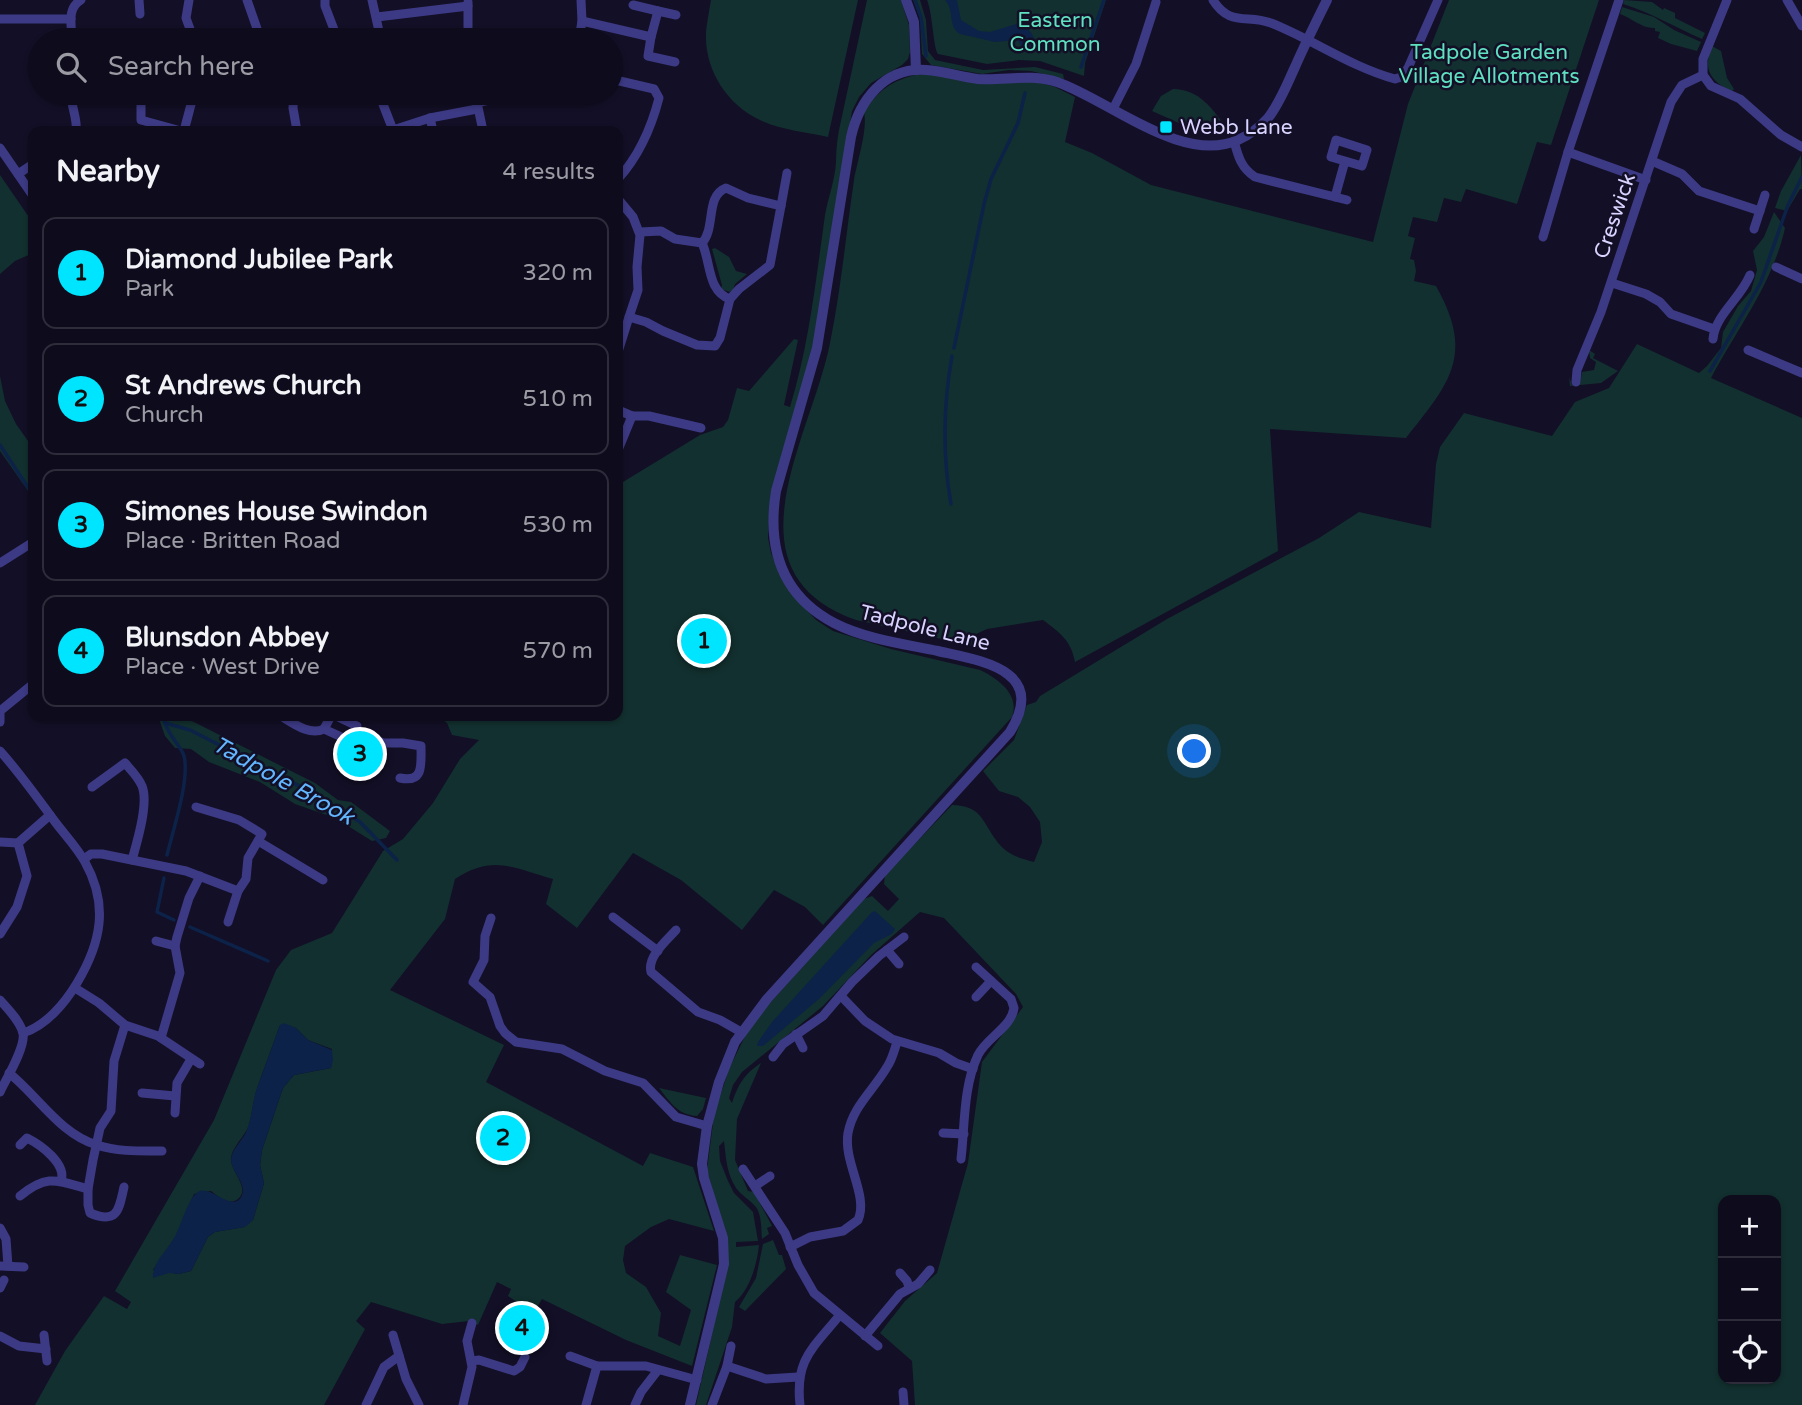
<!DOCTYPE html>
<html lang="en">
<head>
<meta charset="utf-8">
<style>
	:root { --surface:#0e0b1c; --page:#1c1929; --text:#f1f3f6; --muted:#9b9ba3; --line:#2e2b3b; --accent:#00e5ff }
	body { margin:0; font-family:"Varela Round",sans-serif; background:var(--page); color:var(--text) }
	.controls { position:absolute; right:21px; bottom:21px; display:grid; overflow:hidden; border-radius:14px; box-shadow:0 2px 5px #0004 }
	.controls button { width:63px; height:63px; display:grid; place-items:center; padding:0; border:0; border-bottom:2px solid var(--line); background:var(--surface); color:var(--text); font:35px sans-serif }
	.you { position:absolute; left:1195px; top:752px; width:24px; height:24px; margin:-18px; border:5px solid #fff; border-radius:50%; background:#1a73e8; box-shadow:0 0 0 10px #1a73e833 }
	.badge { display:grid; place-items:center; width:46px; height:46px; border-radius:50%; background:var(--accent); color:#111; font-size:23px; font-weight:700 }
	.pin { position:absolute; translate:-50% -50%; border:4px solid #fff; box-shadow:0 2px 7px #0006 }
	.list { margin:0; padding:0; list-style:none }
	h2 { display:flex; justify-content:space-between; align-items:center; height:91px; margin:0; padding:0 28px; font-size:30px }
	h2 small { font-size:23px; font-weight:400; color:var(--muted) }
	.list li { display:grid; grid-template-columns:46px 1fr auto; gap:21px; align-items:center; box-sizing:border-box; height:112px; margin:0 14px 14px; padding:0 14px; border:2px solid var(--line); border-radius:14px }
	.list b { display:block; font-size:26px; white-space:nowrap }
	.list p { margin:0; font-size:23px; white-space:nowrap; color:var(--muted) }
	.list em { font-size:23px; font-style:normal; color:var(--muted) }
	.icon { flex:none; width:38px; height:38px; fill:none; stroke:currentColor; stroke-width:2; stroke-linecap:round; stroke-linejoin:round }
	.map { position:relative; flex:none; width:1802px; height:1405px; overflow:hidden }
	.search { position:absolute; background:var(--surface); box-shadow:0 2px 5px #0004; left:28px; top:28px; width:595px; height:77px; display:flex; align-items:center; gap:18px; box-sizing:border-box; padding:0 24px; border-radius:38px; color:var(--muted); font-size:26px }
	.panel { position:absolute; background:var(--surface); box-shadow:0 2px 5px #0004; left:28px; top:126px; width:595px; height:595px; border-radius:14px }
	.map>svg:first-child { display:block }
	.green { fill:#12302f; fill-rule:evenodd }
	.water { fill:#0c2248 }
	.lines { fill:none; stroke-linecap:round; stroke-linejoin:round }
	.stream { stroke:#0c2248; stroke-width:3.5 }
	.minor { stroke:#3d3a85; stroke-width:9 }
	.tertiary { stroke:#3d3a85; stroke-width:10 }
	.poi-dot { fill:#00e5ff; stroke:#130f26; stroke-width:2.5 }
	.labels { text-anchor:middle; dominant-baseline:central; stroke-width:5; stroke-linejoin:round; paint-order:stroke }
	.park-label { font-size:21px; fill:#5fe0c0; stroke:#130f26 }
	.poi-label { font-size:21px; fill:#d9d4ff; stroke:#130f26; text-anchor:start }
	.street-label { font-size:21px; fill:#d9d4ff; stroke:#130f26 }
	.water-label { font-size:23px; font-style:italic; fill:#62b6ff; stroke:#130f26 }
</style>
</head>
<body>
<div class="map">
<svg width="1802" height="1405" viewBox="0 0 1802 1405">
	<rect width="100%" height="100%" fill="#130f26"/>
	<!-- green -->
	<g class="green">
		<path d="M711,0H858L828,137C806,132 781,130 760,120C727,105 704,69 706,32C707,22 709,11 711,0Z"/>
		<path d="M867,0H901L909,25L910,52L908,59L902,65L871,83L859,97L852,111L814,350L771,495L768,538L771,553L778,570L798,601L816,620L833,631L891,649L980,670C999,679 1020,695 1012,717L823,925L805,907L774,890L742,930L681,880L633,853L577,928L546,904L553,879C514,868 493,854 455,879L445,919L390,990L504,1045L486,1082L643,1166L650,1153L693,1167L714,1231L669,1219L651,1227L625,1246L623,1260L626,1273L646,1287L661,1313L658,1336L680,1346L691,1310L666,1292L680,1255L717,1265L692,1366L626,1340L542,1299L536,1309L522,1303L521,1305L508,1296L511,1289L497,1282L478,1325L469,1321L442,1324L371,1302L356,1321L365,1329L324,1405H35L65,1351L104,1296L127,1309L131,1302L115,1291L214,1120L276,970L291,950L332,933L383,851L403,839L433,803L460,759L479,740L452,735L447,723L437,716H618V485L700,435L723,427L728,420L737,388L749,391L794,339L798,340L784,405L790,407C809,345 816,279 825,215C828,198 835,180 836,162C836,151 837,141 839,130ZM280,1025L296,1028L308,1040L332,1049L331,1068L294,1075L283,1088L262,1150L260,1165L264,1183L253,1220L244,1227L215,1232L208,1237L191,1271L179,1274L153,1270L176,1236L194,1194L211,1191C219,1197 230,1207 239,1198C250,1187 230,1171 231,1158C232,1147 245,1136 249,1125C252,1114 253,1103 256,1092C263,1070 272,1048 280,1025Z"/>
		<polygon points="913,0 920,0 926,20 928,51 935,60 983,70 1035,67 1063,74 1064,79 1031,71 1009,70 982,74 931,65 922,54 920,19"/>
		<path d="M927,0H1106L1085,63L1084,76L1040,61L1019,60L987,64L938,54C933,47 933,15 927,0Z"/>
		<path d="M1449,0H1599L1551,145L1537,142L1517,204L1466,189L1461,202L1444,198L1437,222L1413,217L1408,236L1415,238L1410,259L1414,260L1416,271L1414,281L1436,286C1475,355 1450,383 1406,438L1270,429L1278,551L1075,662C1071,640 1060,633 1043,620L987,629L972,636L973,646L856,620C721,572 812,436 830,343C841,289 846,234 854,180C857,162 868,129 864,112C878,90 893,80 919,74L1039,82L1055,87L1075,97L1065,142L1092,153L1151,185L1373,242L1408,104Z"/>
		<path d="M1624,0L1652,2L1663,10L1664,8L1675,13V18L1705,33L1702,39C1675,27 1651,13 1623,4Z"/>
		<path d="M1622,7L1654,17L1674,30L1701,42L1697,51L1671,44L1658,38L1660,32L1655,31V28C1642,29 1632,18 1620,14Z"/>
		<path d="M1712,46L1721,51L1727,78L1734,89L1732,91C1711,82 1702,69 1712,46Z"/>
		<path d="M1173,89C1199,89 1213,109 1226,128H1190L1152,111L1161,96Z"/>
		<polygon points="1801,155 1802,189 1800,189 1787,211 1775,208 1781,191"/>
		<polygon points="0,175 33,223 33,253 15,261 0,274"/>
		<path d="M1774,212L1785,228C1773,283 1737,329 1711,378L1802,418V1405H915L912,1361L880,1333L905,1301L937,1273L968,1163L982,1062L1023,1007L1016,994L944,918L920,912L871,955L823,1006L742,1072L733,1085L729,1098L732,1103C738,1085 744,1074 761,1063L737,1119L735,1160L748,1191L754,1192L772,1226L767,1228L769,1234L762,1239C761,1229 762,1216 756,1207C750,1200 741,1195 736,1188C726,1172 726,1157 724,1141L719,1146L720,1161L728,1181L734,1193L753,1212L758,1241L736,1242V1247L759,1245C757,1264 750,1290 735,1302L732,1327L706,1405H696L728,1264L726,1238L707,1170L714,1115L729,1069L751,1024L864,899L872,896L888,911L899,899L884,884L885,875L952,805C981,806 981,819 996,840C1006,854 1018,858 1034,862L1042,842L1040,822L1030,807L1018,797L999,791L983,771L1014,740L1027,705L1036,702L1040,696L1167,619L1319,538L1359,512L1431,528L1436,464L1440,447L1464,413L1552,436L1575,402L1609,388L1637,344L1699,373L1707,366L1721,348L1723,332L1738,306L1751,291L1757,270L1753,251L1764,237ZM1723,1200H1776V1379H1723Z"/>
		<polygon points="715,248 729,257 736,271 747,274 735,284 733,290 730,292 721,289 722,285 712,249"/>
		<polygon points="1589,350 1595,354 1593,358 1618,371 1601,383 1570,386 1569,377 1572,385 1580,384 1582,372 1594,370 1596,362 1590,358"/>
		<polygon points="0,376 5,401 16,424 33,448 33,498 0,451"/>
		<polygon points="158,716 182,716 315,783 338,800 351,802 390,831 386,838 372,841 335,818 295,804 260,782 209,762 191,749 175,748 165,736"/>
		<path d="M659,1088L706,1098L703,1109L697,1116C678,1115 670,1102 659,1088Z"/>
		<polygon points="773,1240 779,1255 782,1255 786,1269 745,1311 739,1307 756,1278 763,1244"/>
	</g>
	<!-- water -->
	<g class="water">
		<path d="M945,0H957L961,20L979,31L990,32L1020,23C1032,29 1044,48 1024,52L1018,40L995,42L960,34C947,26 955,10 945,0Z"/>
		<polygon points="875,911 895,929 892,934 874,943 819,999 763,1046 757,1046 758,1042 772,1022 872,912"/>
		<path d="M284,1023L296,1028L308,1040L332,1050L333,1060L331,1068L294,1075L283,1088L262,1150L260,1165L264,1183L253,1220L245,1227L215,1232L208,1237L191,1271L179,1274L169,1273L153,1278C152,1262 168,1250 175,1236C181,1226 189,1194 200,1191C213,1187 234,1214 242,1195C247,1184 231,1171 231,1160C231,1150 242,1141 246,1132C252,1119 252,1104 256,1091C264,1069 272,1047 280,1025Z"/>
	</g>
	<g class="lines">
		<!-- stream -->
		<g class="stream">
			<polyline points="915,0 921,17 926,56"/>
			<polyline points="1081,67 1104,0"/>
			<polyline points="954,348 984,204 991,179 1018,123 1025,93"/>
			<polyline points="1710,371 1761,282 1788,205 1802,177"/>
			<polyline points="0,445 33,495"/>
			<path d="M951,504C942,453 943,407 952,356"/>
			<polyline points="163,716 165,723 190,730 313,793 360,822 397,860"/>
			<path d="M165,723C169,736 182,748 184,756C190,780 173,830 167,855"/>
			<polyline points="164,878 157,912 174,920"/>
			<polyline points="190,927 268,961"/>
		</g>
		<!-- minor -->
		<g class="minor">
			<polyline points="139,0 140,14"/>
			<polyline points="189,0 186,18 194,40"/>
			<polyline points="247,0 261,40"/>
			<polyline points="325,0 325,6 338,40"/>
			<polyline points="372,0 381,40"/>
			<path d="M1213,0C1230,27 1247,14 1271,23C1312,39 1351,67 1395,79L1401,77L1408,68L1438,0"/>
			<polyline points="1727,0 1703,59 1703,75 1711,86 1740,99 1781,135 1802,147"/>
			<polyline points="1787,0 1802,26"/>
			<polyline points="468,2 468,40"/>
			<polyline points="658,11 676,15"/>
			<polyline points="377,17 468,6"/>
			<polyline points="0,19 71,19"/>
			<polyline points="582,21 651,37 658,11 633,5"/>
			<polyline points="651,37 648,56 675,62"/>
			<path d="M72,40C72,26 66,9 81,0"/>
			<polyline points="579,40 582,21 581,0"/>
			<path d="M611,79L654,89L659,98C651,129 639,156 618,179"/>
			<path d="M71,93C71,107 78,120 76,131"/>
			<polyline points="141,93 141,120 181,131"/>
			<polyline points="294,93 293,108 297,131"/>
			<polyline points="475,93 483,131"/>
			<polyline points="379,94 393,130"/>
			<polyline points="476,103 520,93"/>
			<polyline points="1113,109 1136,64 1156,2"/>
			<polyline points="184,131 194,93"/>
			<polyline points="390,131 430,118"/>
			<polyline points="433,131 430,118 477,109"/>
			<path d="M1234,141C1238,156 1241,168 1255,177L1335,197L1345,161L1331,157L1336,140L1367,150L1362,166L1345,161"/>
			<polyline points="0,148 33,196"/>
			<polyline points="1568,152 1646,180"/>
			<polyline points="1652,161 1682,174 1699,191 1760,211"/>
			<polyline points="18,174 33,164"/>
			<polyline points="1335,197 1347,200"/>
			<polyline points="618,199 633,217 640,235 637,267 638,290 629,317"/>
			<polyline points="781,206 787,173"/>
			<polyline points="1754,229 1765,195"/>
			<path d="M640,232L661,231L675,239L702,243C716,228 705,196 726,188L748,198L781,206L770,265L739,289L730,299C707,291 711,262 702,243"/>
			<polyline points="1543,237 1568,152 1619,0"/>
			<polyline points="1776,267 1802,279"/>
			<polyline points="1612,283 1646,294 1660,302 1671,314 1714,329"/>
			<path d="M1713,339C1715,315 1741,298 1750,275"/>
			<polyline points="1748,350 1802,373"/>
			<polyline points="618,352 629,317 646,322 663,331 697,345 715,346 720,338 730,299"/>
			<polyline points="1576,382 1577,370 1601,312 1671,102 1682,85 1703,75"/>
			<polyline points="618,410 632,416 618,450"/>
			<polyline points="632,416 649,416 701,428"/>
			<polyline points="0,563 30,544"/>
			<polyline points="0,711 33,684"/>
			<polyline points="0,714 0,722"/>
			<path d="M281,716C294,724 310,736 324,729"/>
			<polyline points="331,716 324,729 350,741 357,726 336,716"/>
			<path d="M355,731L383,743H403L421,746C421,765 424,783 400,778"/>
			<path d="M0,751C19,772 36,796 53,819C63,833 77,847 85,862C109,905 101,943 77,983C65,1003 46,1026 23,1033"/>
			<path d="M92,787L125,763C131,770 139,778 142,786C149,803 137,842 132,860"/>
			<polyline points="196,807 239,820 262,834 248,858 246,879 238,891"/>
			<polyline points="258,841 323,880"/>
			<polyline points="0,842 18,843"/>
			<polyline points="84,859 91,854 102,854 186,871 238,891 228,922"/>
			<polyline points="613,917 658,951"/>
			<polyline points="491,918 485,936 484,960 473,982 490,997 500,1026 505,1033 516,1042 562,1049 605,1071 643,1083 676,1117 707,1126"/>
			<path d="M676,930C666,941 647,957 651,972L698,1012L720,1020L741,1032"/>
			<polyline points="0,934 17,907 27,876 18,843 50,815"/>
			<polyline points="156,941 175,946"/>
			<polyline points="887,950 899,964"/>
			<polyline points="75,988 99,1003 125,1025 158,1036 200,1064"/>
			<polyline points="841,996 865,1021 892,1039 939,1053 956,1063 973,1069"/>
			<polyline points="976,997 991,981"/>
			<path d="M0,1000C8,1009 20,1021 23,1033C26,1047 6,1079 0,1092"/>
			<polyline points="796,1034 803,1048"/>
			<polyline points="161,1038 180,973 175,946 177,937 189,898 200,876"/>
			<polyline points="773,1057 783,1044 823,1016 852,982 879,956 904,937"/>
			<path d="M9,1073C38,1096 60,1134 97,1145C118,1152 141,1151 162,1151"/>
			<polyline points="142,1093 175,1096"/>
			<polyline points="175,1113 177,1083 191,1059"/>
			<polyline points="943,1133 964,1134"/>
			<path d="M20,1145L27,1138C41,1145 67,1164 61,1181"/>
			<path d="M961,1159C965,1125 963,1087 978,1055C987,1037 1011,1028 1014,1008L1011,999L976,967"/>
			<polyline points="743,1169 785,1233 798,1265 814,1293 878,1346"/>
			<polyline points="755,1186 770,1176"/>
			<path d="M124,1187C119,1209 118,1225 90,1213L88,1205V1189L93,1160L100,1128L111,1111L114,1061L125,1025"/>
			<path d="M20,1196C47,1174 56,1180 88,1189"/>
			<polyline points="0,1228 6,1239 8,1266"/>
			<path d="M790,1247L810,1237L843,1231L858,1220C869,1196 843,1162 848,1133C853,1106 873,1091 887,1067C892,1060 894,1051 897,1042"/>
			<polyline points="0,1266 24,1267"/>
			<polyline points="900,1273 907,1281 909,1287"/>
			<polyline points="0,1288 4,1280"/>
			<polyline points="44,1335 47,1361"/>
			<polyline points="393,1335 406,1379 419,1405"/>
			<polyline points="0,1336 19,1346 46,1349"/>
			<polyline points="865,1336 900,1294 918,1284 930,1270"/>
			<polyline points="570,1356 597,1366 646,1366 697,1380"/>
			<polyline points="472,1361 479,1360 514,1371 520,1367 525,1357"/>
			<polyline points="727,1366 766,1379 798,1377"/>
			<polyline points="903,1392 904,1405"/>
			<polyline points="366,1405 384,1367 399,1356"/>
			<polyline points="463,1405 472,1367 467,1341 472,1323"/>
			<polyline points="586,1405 597,1366"/>
			<polyline points="635,1405 641,1392 658,1370"/>
			<polyline points="712,1405 727,1366 731,1346"/>
			<path d="M800,1405C795,1360 812,1349 839,1316"/>
		</g>
		<!-- tertiary -->
		<g class="tertiary">
			<polyline points="906,0 914,22 916,70"/>
			<path d="M690,1405L724,1264L723,1238L704,1178L702,1164L707,1126L719,1082L735,1042L767,999L1010,732C1048,670 982,661 938,651C904,644 865,639 834,623C781,595 767,547 776,491L817,348L851,137C859,101 884,67 926,70C944,71 961,77 978,79C1005,81 1030,73 1057,82C1109,100 1182,165 1238,140C1249,135 1260,127 1268,118C1280,103 1287,84 1295,67C1305,44 1316,22 1327,0"/>
		</g>
	</g>
	<!-- markers -->
	<rect class="poi-dot" x="1159" y="120" width="14" height="14" rx="3.5"/>
	<g class="labels">
		<!-- park labels -->
		<g class="park-label">
			<text x="1055" y="20">Eastern<tspan x="1055" dy="24">Common</tspan></text>
			<text x="1489" y="52">Tadpole Garden<tspan x="1489" dy="24">Village Allotments</tspan></text>
		</g>
		<!-- poi labels -->
		<g class="poi-label">
			<text x="1180" y="127">Webb Lane</text>
		</g>
		<!-- street labels -->
		<g class="street-label">
			<text transform="translate(1615 216) rotate(-71)">Creswick</text>
			<text transform="translate(925 628) rotate(14)">Tadpole Lane</text>
		</g>
		<!-- water labels -->
		<g class="water-label">
			<text transform="translate(283 781) rotate(29)">Tadpole Brook</text>
		</g>
	</g>
</svg>
<div class="controls">
<button>+</button>
<button>−</button>
<button><svg class="icon" aria-label="locate" viewBox="0 0 24 24"><circle cx="12" cy="12" r="6"/><path d="M12 2v4M12 18v4M2 12h4M18 12h4"/></svg></button>
</div>
<div class="you"></div>
<div class="pin badge" style="left:704px;top:641px">1</div>
<div class="pin badge" style="left:503px;top:1138px">2</div>
<div class="pin badge" style="left:360px;top:754px">3</div>
<div class="pin badge" style="left:522px;top:1328px">4</div>
<div class="search"><svg class="icon" aria-label="search" viewBox="0 0 24 24"><circle cx="10" cy="10" r="6"/><path d="M15 15l6 6"/></svg>Search here</div>
<section class="panel">
<h2>Nearby<small>4 results</small></h2>
<ul class="list">
<li><span class="badge">1</span><div><b>Diamond Jubilee Park</b><p>Park</p></div><em>320 m</em></li>
<li><span class="badge">2</span><div><b>St Andrews Church</b><p>Church</p></div><em>510 m</em></li>
<li><span class="badge">3</span><div><b>Simones House Swindon</b><p>Place · Britten Road</p></div><em>530 m</em></li>
<li><span class="badge">4</span><div><b>Blunsdon Abbey</b><p>Place · West Drive</p></div><em>570 m</em></li>
</ul>
</section>
</div>
</body>
</html>
